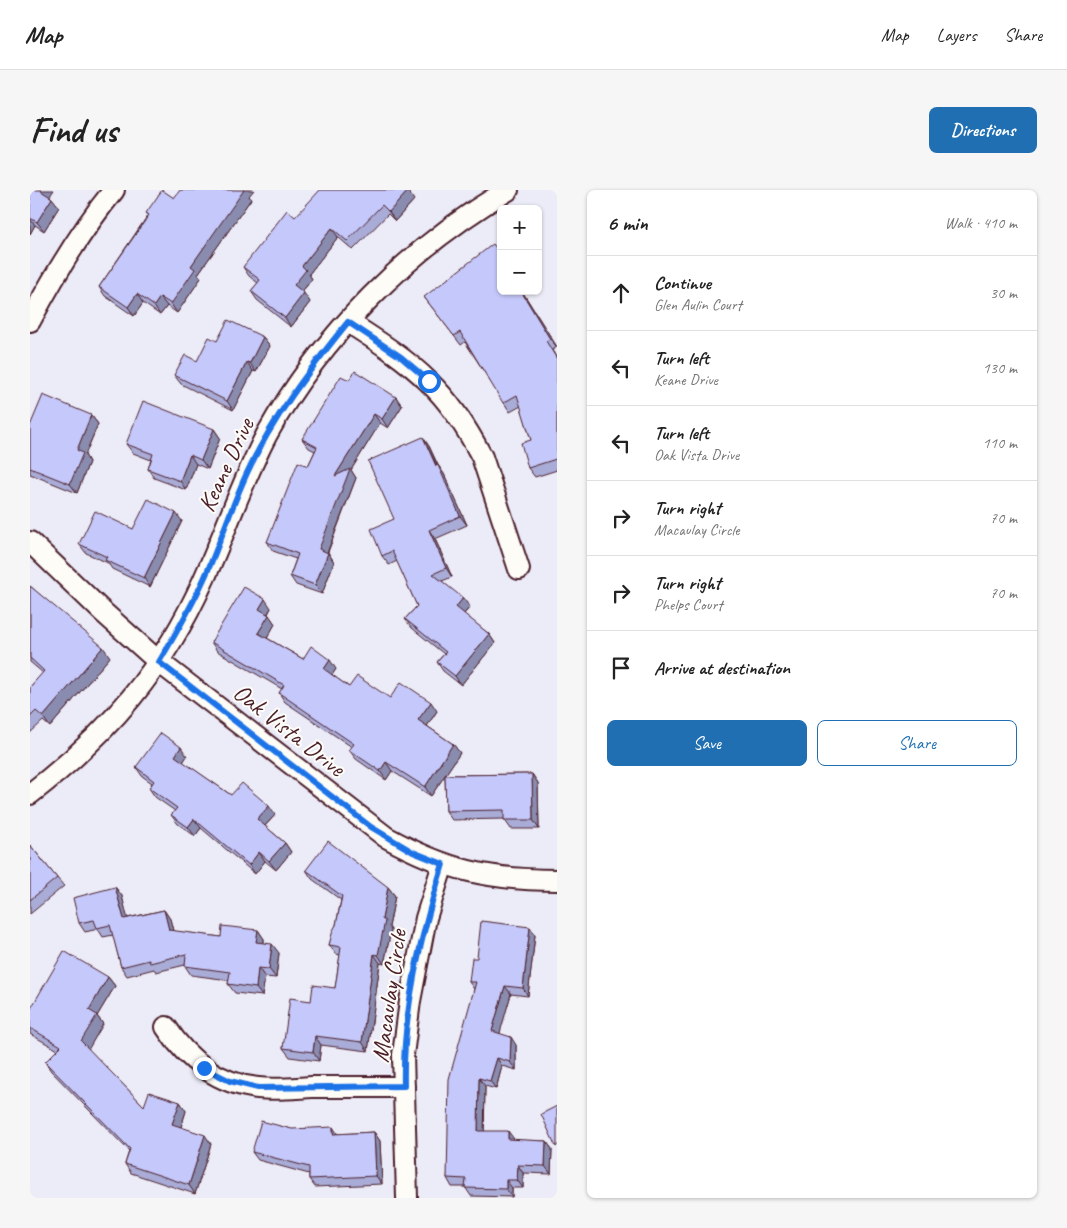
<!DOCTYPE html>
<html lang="en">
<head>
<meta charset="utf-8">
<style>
	:root { --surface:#fff; --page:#f6f6f6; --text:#222; --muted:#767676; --line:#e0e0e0; --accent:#1f6fb2 }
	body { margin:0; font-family:Caveat,sans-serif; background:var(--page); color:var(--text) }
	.controls { position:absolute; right:15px; top:15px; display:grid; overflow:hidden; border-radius:8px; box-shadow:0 1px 4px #0004 }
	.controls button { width:45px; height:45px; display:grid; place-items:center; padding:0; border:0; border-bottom:1px solid var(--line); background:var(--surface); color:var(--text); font:25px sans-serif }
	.stop { position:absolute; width:15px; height:15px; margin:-11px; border:4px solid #1a73e8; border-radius:50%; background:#fff }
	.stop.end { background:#1a73e8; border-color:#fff; box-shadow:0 1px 5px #0008 }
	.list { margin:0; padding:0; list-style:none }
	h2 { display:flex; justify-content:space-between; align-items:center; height:65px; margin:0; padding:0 20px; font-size:21px }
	h2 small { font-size:16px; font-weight:400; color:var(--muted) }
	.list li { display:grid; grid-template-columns:32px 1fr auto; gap:15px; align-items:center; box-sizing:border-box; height:75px; padding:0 20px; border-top:1px solid var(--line) }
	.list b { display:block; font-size:19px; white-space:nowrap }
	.list p { margin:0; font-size:16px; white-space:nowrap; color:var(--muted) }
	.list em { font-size:16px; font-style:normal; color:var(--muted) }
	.actions { display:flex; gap:10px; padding:15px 20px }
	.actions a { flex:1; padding:11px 0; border:1px solid var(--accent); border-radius:8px; text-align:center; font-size:18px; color:var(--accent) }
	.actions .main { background:var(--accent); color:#fff }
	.icon { flex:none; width:28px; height:28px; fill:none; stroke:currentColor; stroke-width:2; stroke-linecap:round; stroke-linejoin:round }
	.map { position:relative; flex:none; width:527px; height:1008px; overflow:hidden; border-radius:8px }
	header { display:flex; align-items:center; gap:30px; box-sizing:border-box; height:70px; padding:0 25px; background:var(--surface); border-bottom:1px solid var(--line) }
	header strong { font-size:24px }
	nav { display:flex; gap:28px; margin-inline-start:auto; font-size:18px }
	.intro { display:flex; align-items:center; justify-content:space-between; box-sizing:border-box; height:120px; padding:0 30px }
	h1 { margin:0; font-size:35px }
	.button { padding:12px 22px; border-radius:8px; background:var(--accent); color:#fff; font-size:18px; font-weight:700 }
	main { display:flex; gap:30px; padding:0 30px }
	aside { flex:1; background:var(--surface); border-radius:8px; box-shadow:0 1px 4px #0004 }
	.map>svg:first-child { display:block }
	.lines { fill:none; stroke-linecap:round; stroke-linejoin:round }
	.minor-casing { stroke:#4a1f2b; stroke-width:24 }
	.minor { stroke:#fdfcf7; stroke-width:20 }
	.wall { fill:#a9acd7; stroke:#4a1f2b }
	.shaded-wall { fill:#8a8caf; stroke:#4a1f2b }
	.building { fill:#c5c8fa; stroke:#4a1f2b }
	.route { stroke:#1a73e8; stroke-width:6 }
	.labels { text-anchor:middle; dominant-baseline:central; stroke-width:4; stroke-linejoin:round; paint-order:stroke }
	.street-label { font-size:25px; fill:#4a1f2b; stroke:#fdfcf7 }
</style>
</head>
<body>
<header>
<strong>Map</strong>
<nav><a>Map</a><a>Layers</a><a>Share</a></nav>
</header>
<div class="intro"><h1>Find us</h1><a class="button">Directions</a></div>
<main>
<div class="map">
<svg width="527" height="1008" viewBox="0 0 527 1008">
	<rect width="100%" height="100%" fill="#ececf8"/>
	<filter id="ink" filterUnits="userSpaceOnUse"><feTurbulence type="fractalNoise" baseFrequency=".02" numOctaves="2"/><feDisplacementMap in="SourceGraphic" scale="10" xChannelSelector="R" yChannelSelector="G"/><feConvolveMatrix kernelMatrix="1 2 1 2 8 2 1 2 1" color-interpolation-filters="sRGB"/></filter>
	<g filter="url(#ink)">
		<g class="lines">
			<defs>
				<g id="minor">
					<path d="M0,131C24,86 51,40 84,0"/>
					<path d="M318,132C346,150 375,168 399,192C421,213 438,240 452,267L489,379"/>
					<path d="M0,352L74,423L129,472L356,647C416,680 459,690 527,690"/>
					<path d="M0,604C78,544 134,479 174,389C196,341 212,291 237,244C291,146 381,56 478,0"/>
					<path d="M136,837C157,870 189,894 228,898C245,900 264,898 282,897C312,897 343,897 374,897"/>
					<polyline points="377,1008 373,865 380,811 396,728 413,674"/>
				</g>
			</defs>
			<!-- minor casing -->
			<use href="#minor" class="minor-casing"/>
			<!-- minor -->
			<use href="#minor" class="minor"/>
		</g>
		<!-- wall -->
		<g class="wall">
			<polygon points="0,0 20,6 29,17 14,41 5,35 0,44"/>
			<polygon points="219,6 221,9 168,84 171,88 147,123 137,116 130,125 113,113 104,126 75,106 69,97 118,25 116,23 144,8"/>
			<polygon points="384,10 365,31 358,24 323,60 308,47 279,84 282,89 272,102 280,112 261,137 227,110 221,101 228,93 219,86 213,77 265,27"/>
			<polygon points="471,101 495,101 493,103 527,157 522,160 527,168 527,280 505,287 498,278 501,250 491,216 480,222 435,152 431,155 394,107"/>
			<polygon points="233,147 240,156 226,182 223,181 203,220 151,194 144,185 167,171 187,151"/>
			<polygon points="319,190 366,207 372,216 358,238 350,233 321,280 326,288 298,362 304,372 292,404 266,395 260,386 266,369 243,361 237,352 278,276 285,261 279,258 272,249"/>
			<polygon points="61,225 68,234 55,265 59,272 47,303 0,284 0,236"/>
			<polygon points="184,239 190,248 178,279 166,274 156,300 124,288 118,279 121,270 103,263 96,254"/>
			<polygon points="399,256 408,275 414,284 437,335 405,349 422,387 412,391 440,417 434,424 459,444 465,453 431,495 413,481 407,472 414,464 382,438 375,429 387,416 367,371 359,375 352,366 364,329"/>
			<polygon points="152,331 120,397 82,379 78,373 56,363 49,354 103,339"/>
			<polygon points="0,396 80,467 20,537 13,531 0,543 0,497 13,483 0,472"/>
			<polygon points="241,418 238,424 245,434 237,448 273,469 306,479 302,485 319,497 407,521 397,536 423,554 430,563 415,585 502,584 508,593 509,639 481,639 474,629 422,630 416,621 415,585 401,606 362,581 356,590 326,569 319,560 322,557 255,512 249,503 252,499 187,461 181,452"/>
			<polygon points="157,566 153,572 201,605 245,625 235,636 255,653 261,662 246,680 235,671 225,684 171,638 165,646 148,634 141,625 145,621 125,607 119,598 122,593 112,586 106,577"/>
			<polygon points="0,655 27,688 34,696 0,724"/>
			<polygon points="276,680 358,697 365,706 359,737 361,740 354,774 350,773 338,861 291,855 289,871 260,867 253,858 281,811 305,798 310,765 306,764 299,755 306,735 311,710 282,689"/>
			<polygon points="85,697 92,706 97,728 134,720 140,729 143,741 191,747 228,740 234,749 234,753 249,763 246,788 235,787 232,806 205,803 198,794 199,790 161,785 155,776 155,775 126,782 124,779 97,786 91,777 83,745 73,747 68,739 55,742 49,733"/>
			<polygon points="500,737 505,745 498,806 481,804 469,843 486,855 486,880 472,876 466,899 455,896 454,941 484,949 484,950 516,951 522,959 521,984 493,983 493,998 482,998 482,1007 441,1006 435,997 422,997 417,988 444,799 439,792 447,768"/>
			<polygon points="78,787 85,796 67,826 73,834 58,859 114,916 150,912 156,921 151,937 181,954 165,1004 101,983 95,974 99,961 21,881 15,872 28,860 0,844 0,820"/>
			<polygon points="344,942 350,951 352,994 285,997 279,989 279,984 228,970 222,962 307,944"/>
		</g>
		<!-- shaded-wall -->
		<g class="shaded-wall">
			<polygon points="12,0 24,0 17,10 11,1"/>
			<polygon points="213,0 224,0 219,6 221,9 168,84 171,88 147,123 141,114 161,76"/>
			<polygon points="378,1 384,10 365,31 359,22"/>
			<polygon points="22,8 29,17 14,41 7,32"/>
			<polygon points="0,29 5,35 0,44"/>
			<polygon points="302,38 308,47 279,84 282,89 270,104 264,95 272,76"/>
			<polygon points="491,101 492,101 527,157 520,149"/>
			<polygon points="274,103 280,112 261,137 255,128"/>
			<polygon points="107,104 113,113 104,126 98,117"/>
			<polygon points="130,107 137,116 130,125 124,116"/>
			<polygon points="233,147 240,156 226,182 220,173"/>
			<polygon points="217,172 223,181 203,220 197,211"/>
			<polygon points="366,207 372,216 358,238 352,229"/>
			<polygon points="344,224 350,233 321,280 326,288 295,368 289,359 305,286"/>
			<polygon points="61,225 68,234 55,265 59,272 47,303 40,294 47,260"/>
			<polygon points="184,239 190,248 178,279 171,270"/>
			<polygon points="393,247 399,256 410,281 408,275 414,284 437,335 430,326"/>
			<polygon points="160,265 166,274 156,300 150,291"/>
			<polygon points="146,323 152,331 120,397 114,388"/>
			<polygon points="399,340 405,349 422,387 416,378"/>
			<polygon points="298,363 304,372 292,404 285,395"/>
			<polygon points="433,408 440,417 432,426 426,417"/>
			<polygon points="235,409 241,418 235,428 229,419"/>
			<polygon points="239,425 245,434 235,452 228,443"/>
			<polygon points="459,444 465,453 431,495 425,486"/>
			<polygon points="73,457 80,467 20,537 13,527"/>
			<polygon points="300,470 306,479 300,488 294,479"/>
			<polygon points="401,512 407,521 395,539 388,530"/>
			<polygon points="423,554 430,563 401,606 395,597"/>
			<polygon points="151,557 157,566 151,575 145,566"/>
			<polygon points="356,572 362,581 356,590 350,581"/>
			<polygon points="502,584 508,593 509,639 503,630"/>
			<polygon points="239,616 245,625 233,638 227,629"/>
			<polygon points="164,629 171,638 165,646 158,637"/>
			<polygon points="255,653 261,662 246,680 239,671"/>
			<polygon points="229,662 235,671 225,684 219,675"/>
			<polygon points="85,697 92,706 100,738 94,729"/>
			<polygon points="358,697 365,706 359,737 361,740 354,774 348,765 352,729"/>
			<polygon points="134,720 140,729 145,749 139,740"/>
			<polygon points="500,737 505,745 498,806 493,798"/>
			<polygon points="228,740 234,749 233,761 226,752"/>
			<polygon points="242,754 249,763 246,788 239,779"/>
			<polygon points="344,764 350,773 338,861 332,852"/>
			<polygon points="228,778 235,787 232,806 226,798"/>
			<polygon points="78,787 85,796 67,826 73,834 58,860 51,851 59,820"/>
			<polygon points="475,796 481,804 468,850 462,841"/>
			<polygon points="285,846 291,855 289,871 283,862"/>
			<polygon points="481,847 486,855 486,880 480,872"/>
			<polygon points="467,868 472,876 466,899 460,891"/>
			<polygon points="449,888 455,896 454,949 448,941"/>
			<polygon points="150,912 156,921 149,943 142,934"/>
			<polygon points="303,937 309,946 303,944"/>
			<polygon points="478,941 484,949 484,958 478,949"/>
			<polygon points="344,942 350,951 352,994 346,986"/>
			<polygon points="175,945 181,954 165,1004 159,995"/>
			<polygon points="516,951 522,959 521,984 515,976"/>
			<polygon points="488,975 493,983 493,998 487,990"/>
			<polygon points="476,990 482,998 482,1007 476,999"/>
		</g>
		<!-- building -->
		<g class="building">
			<polygon points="0,0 12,0 11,1 22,8 7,32 0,28"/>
			<polygon points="132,0 144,8 150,0 214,0 161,76 165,79 141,114 130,107 124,116 107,104 98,117 69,97 119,25 116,23"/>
			<polygon points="290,0 377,0 378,1 359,22 352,15 317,51 302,38 272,76 276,80 264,95 274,103 255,128 221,101 230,90 213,77 257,20 265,27"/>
			<polygon points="463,54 471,64 471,101 491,101 520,149 516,151 527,169 527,273 526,269 498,278 491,253 501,250 487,205 473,213 430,142 424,146 394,107"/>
			<polygon points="198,130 233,147 220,173 217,172 197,211 144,185 155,165 167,171 179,147 187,151"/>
			<polygon points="325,181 366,207 352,229 344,224 305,286 320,279 289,359 298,363 285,395 260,386 268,364 237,352 268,272 278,276 287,257 272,249 311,186 319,190"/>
			<polygon points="13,205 61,225 47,260 53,263 40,294 0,278 0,236"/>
			<polygon points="113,211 184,239 171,270 160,265 150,291 118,279 123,264 96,254"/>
			<polygon points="393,247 406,276 408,275 430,326 399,340 416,378 403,384 433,408 426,417 459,444 425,486 407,472 416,462 375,429 387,416 362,361 352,366 341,339 364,329 338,271"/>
			<polygon points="118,309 146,323 114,388 75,370 77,367 49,354 65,321 103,339"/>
			<polygon points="0,396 73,457 13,527 6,521 0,527 0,497 14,481 0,468"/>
			<polygon points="214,397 235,409 229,419 239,425 228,443 273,469 281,456 300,470 294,479 319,497 327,486 360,508 371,492 401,512 388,530 423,554 395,597 356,572 350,581 319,560 324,554 249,503 254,495 181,452"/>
			<polygon points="131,543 151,557 145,566 201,605 212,593 239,616 227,629 255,653 239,671 229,662 219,675 164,629 158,637 141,625 147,618 119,598 124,591 106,577"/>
			<polygon points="502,584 503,630 474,630 474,620 416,621 415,585"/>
			<polygon points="298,651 358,697 352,729 355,731 348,765 344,764 332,852 285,846 283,862 253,858 260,808 281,811 283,795 305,798 311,757 299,755 303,740 306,735 312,706 276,680"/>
			<polygon points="0,655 27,688 0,710"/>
			<polygon points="85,697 94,729 134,720 139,740 191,747 192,736 228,740 226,752 242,754 239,779 228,778 226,798 198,794 200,782 155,776 156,764 120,773 119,770 91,777 80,735 67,738 64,730 49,733 43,708"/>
			<polygon points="451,731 500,737 493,798 475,796 462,841 481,847 480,872 467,868 460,891 449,888 448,941 478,941 478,949 516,951 515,976 488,975 487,990 476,990 476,999 435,998 436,989 417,988 419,889 446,792 439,792 442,768 447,768"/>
			<polygon points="34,761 78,787 59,820 67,825 51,851 114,916 119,902 150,912 142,934 175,945 159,995 95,974 100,959 15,872 31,856 0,838 0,820"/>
			<polygon points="527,916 527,956 526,957 511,924"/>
			<polygon points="231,931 262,939 303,937 303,944 344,942 346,986 279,989 279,977 222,962"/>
		</g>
	</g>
	<g class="lines" filter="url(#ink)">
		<!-- route -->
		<path class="route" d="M174,878L200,891L228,898L374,896C372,821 391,746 413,674L383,662L341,637L129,472C145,445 161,418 174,389C190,354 201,317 217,283C243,227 280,179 318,132L371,167L399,191"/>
	</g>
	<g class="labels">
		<!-- street labels -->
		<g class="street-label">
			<text transform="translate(196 275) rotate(-65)">Keane Drive</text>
			<text transform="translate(259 540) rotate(38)">Oak Vista Drive</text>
			<text transform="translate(359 806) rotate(-82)">Macaulay Circle</text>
		</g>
	</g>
</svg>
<div class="controls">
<button>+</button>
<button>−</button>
</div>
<div class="stop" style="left:399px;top:191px"></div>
<div class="stop end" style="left:174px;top:878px"></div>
</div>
<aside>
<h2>6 min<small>Walk · 410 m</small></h2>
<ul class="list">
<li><svg class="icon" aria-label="ahead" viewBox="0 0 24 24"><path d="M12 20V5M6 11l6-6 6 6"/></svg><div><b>Continue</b><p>Glen Aulin Court</p></div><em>30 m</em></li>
<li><svg class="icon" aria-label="left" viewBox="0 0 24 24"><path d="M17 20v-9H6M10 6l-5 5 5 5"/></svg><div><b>Turn left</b><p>Keane Drive</p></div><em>130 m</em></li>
<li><svg class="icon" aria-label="left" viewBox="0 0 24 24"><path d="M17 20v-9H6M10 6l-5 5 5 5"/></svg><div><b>Turn left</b><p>Oak Vista Drive</p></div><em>110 m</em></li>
<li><svg class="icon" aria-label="right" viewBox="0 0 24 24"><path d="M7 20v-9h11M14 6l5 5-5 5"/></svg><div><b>Turn right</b><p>Macaulay Circle</p></div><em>70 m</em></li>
<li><svg class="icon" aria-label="right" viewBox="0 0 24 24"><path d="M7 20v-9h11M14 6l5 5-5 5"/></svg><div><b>Turn right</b><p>Phelps Court</p></div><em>70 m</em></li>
<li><svg class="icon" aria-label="arrive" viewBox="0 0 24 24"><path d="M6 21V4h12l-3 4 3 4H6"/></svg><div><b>Arrive at destination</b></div></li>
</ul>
<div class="actions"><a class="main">Save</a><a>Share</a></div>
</aside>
</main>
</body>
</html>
